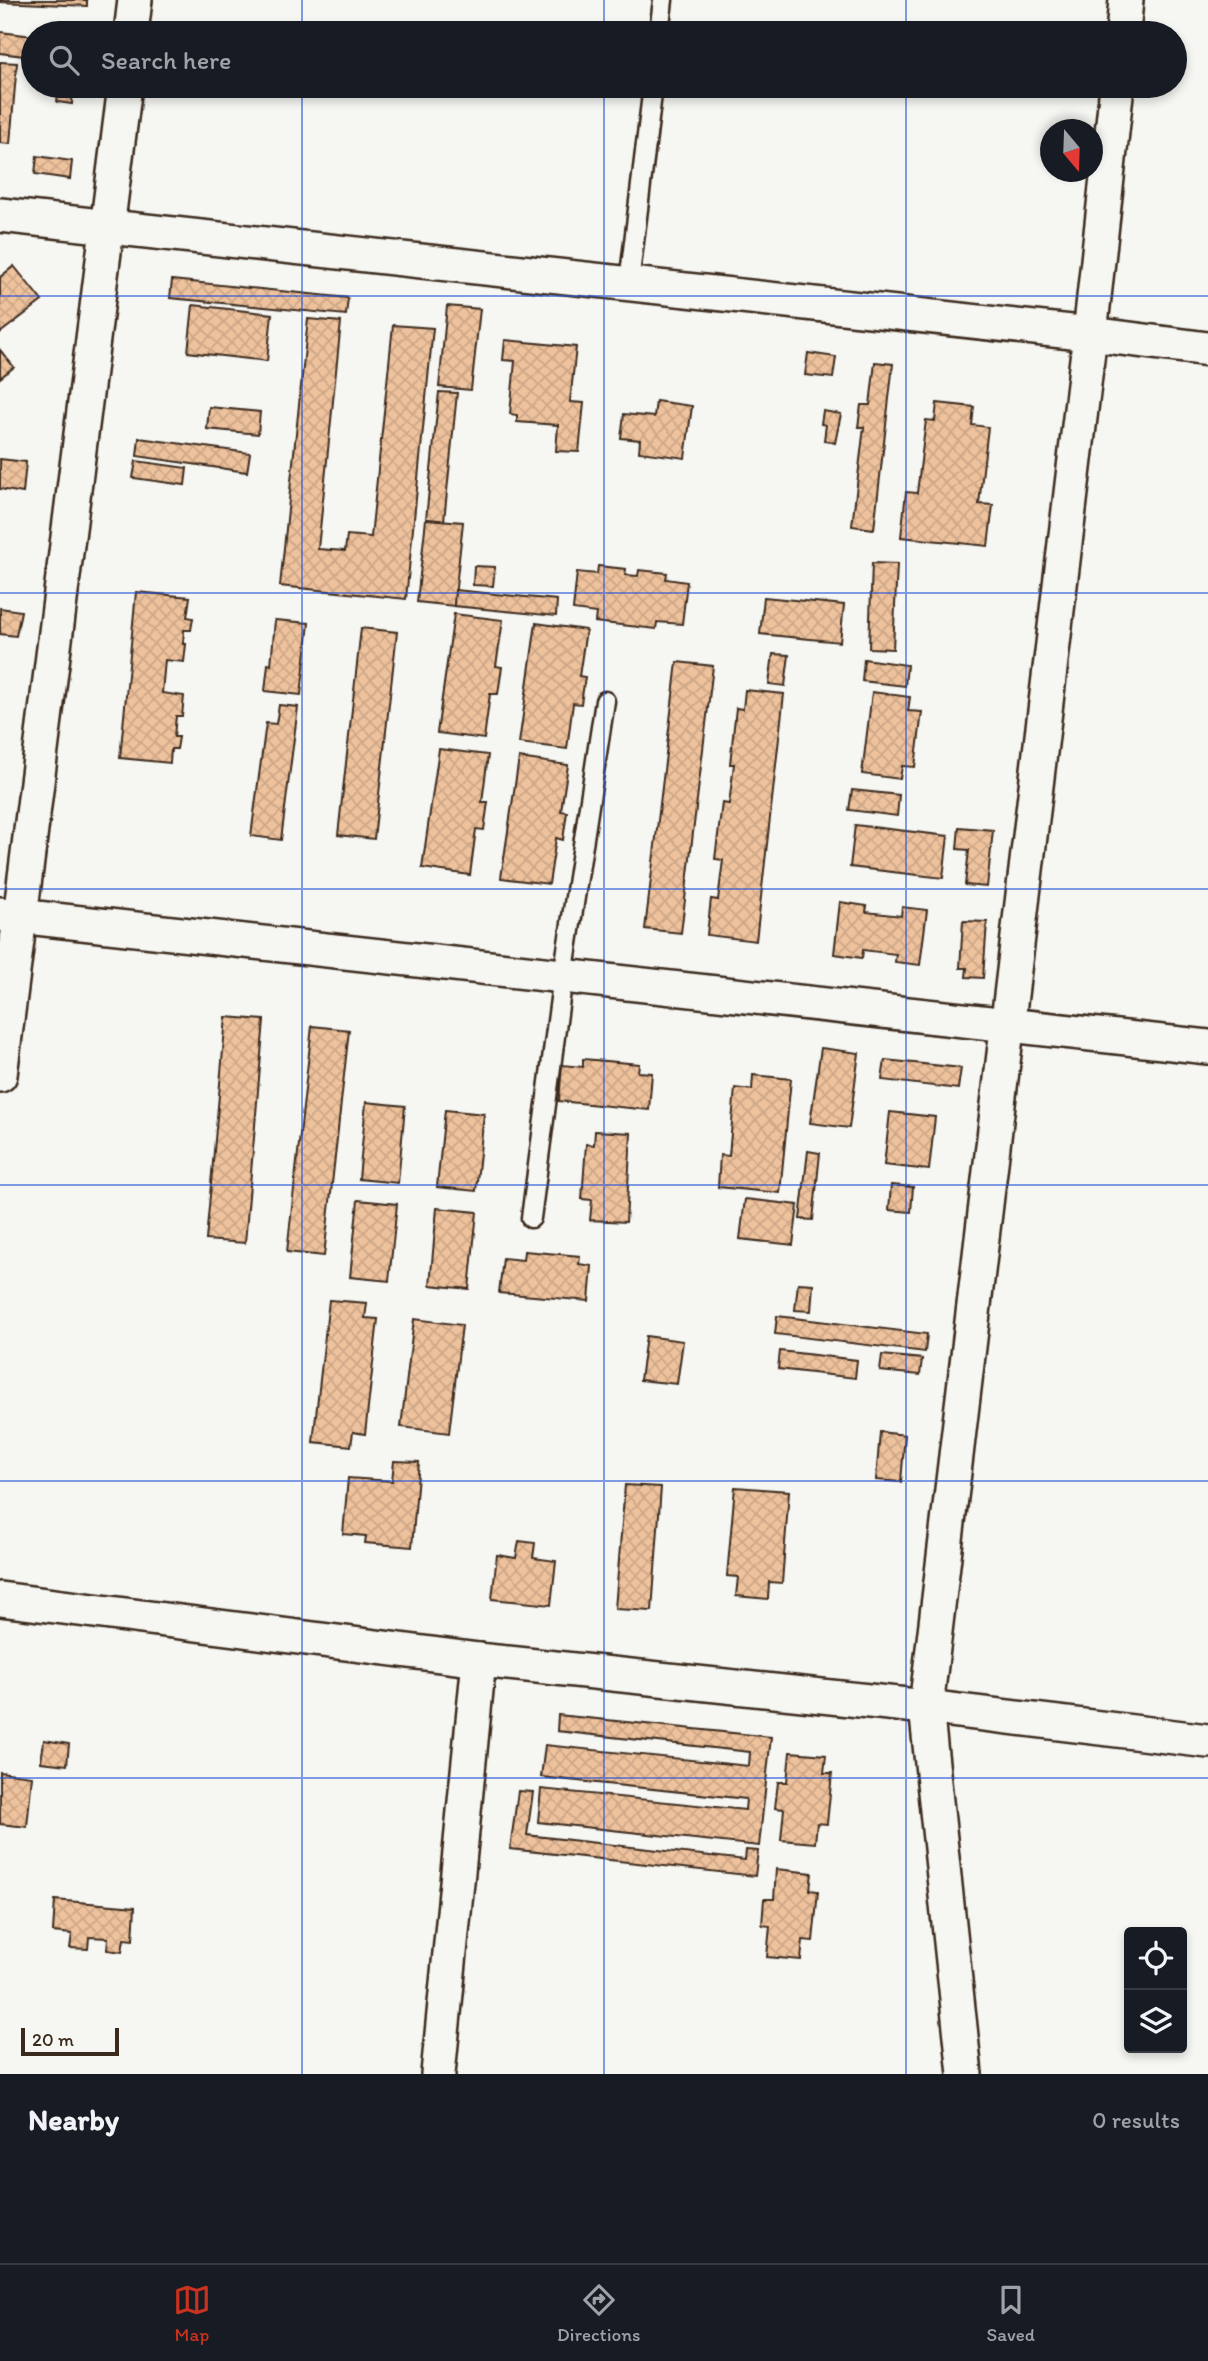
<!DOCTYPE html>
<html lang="en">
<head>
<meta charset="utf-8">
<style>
	:root { --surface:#171b24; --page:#242831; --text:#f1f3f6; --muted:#9ea1a6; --line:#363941; --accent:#c8321e }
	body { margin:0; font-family:Itim,sans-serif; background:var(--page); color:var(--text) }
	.controls { position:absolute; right:21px; bottom:21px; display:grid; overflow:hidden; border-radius:7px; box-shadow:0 4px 10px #0003 }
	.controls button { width:63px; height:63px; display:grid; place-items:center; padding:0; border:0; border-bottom:2px solid var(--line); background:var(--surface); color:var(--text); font:35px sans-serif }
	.compass { position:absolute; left:1040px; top:119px; width:63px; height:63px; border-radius:50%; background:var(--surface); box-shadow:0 4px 10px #0003; rotate:161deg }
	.scale { position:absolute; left:21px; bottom:18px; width:98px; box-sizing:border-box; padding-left:7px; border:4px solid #3b2a1e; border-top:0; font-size:19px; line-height:24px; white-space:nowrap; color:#3b2a1e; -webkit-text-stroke:5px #f6f6f2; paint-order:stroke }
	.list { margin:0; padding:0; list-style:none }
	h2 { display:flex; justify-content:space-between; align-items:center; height:91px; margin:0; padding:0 28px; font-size:30px }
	h2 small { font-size:23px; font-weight:400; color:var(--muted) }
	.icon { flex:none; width:38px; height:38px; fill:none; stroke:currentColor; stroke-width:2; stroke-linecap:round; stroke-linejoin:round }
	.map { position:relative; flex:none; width:1208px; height:2074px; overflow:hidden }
	.search { position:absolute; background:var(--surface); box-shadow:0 4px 10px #0003; left:21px; right:21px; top:21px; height:77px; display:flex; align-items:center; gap:18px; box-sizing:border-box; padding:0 24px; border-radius:38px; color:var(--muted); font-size:26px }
	.sheet { height:189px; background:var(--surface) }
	nav { display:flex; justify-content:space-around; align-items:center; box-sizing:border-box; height:98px; border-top:2px solid var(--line); background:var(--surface); font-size:19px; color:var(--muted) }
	nav a { display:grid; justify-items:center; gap:4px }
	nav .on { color:var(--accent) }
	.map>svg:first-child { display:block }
	.building { fill:url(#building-cross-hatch); stroke:#3b2a1e; stroke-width:2 }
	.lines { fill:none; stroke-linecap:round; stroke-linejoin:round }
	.lane-casing { stroke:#3b2a1e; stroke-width:23 }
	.street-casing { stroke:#3b2a1e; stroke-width:38 }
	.lane { stroke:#f6f6f2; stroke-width:18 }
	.street { stroke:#f6f6f2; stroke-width:33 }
	.grid { fill:none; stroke:#1d4ed8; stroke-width:2; stroke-opacity:0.55 }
</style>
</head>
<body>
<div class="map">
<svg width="1208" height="2074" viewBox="0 0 1208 2074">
	<defs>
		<pattern id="building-cross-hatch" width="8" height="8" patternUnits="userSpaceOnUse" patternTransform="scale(1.75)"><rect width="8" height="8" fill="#eec29d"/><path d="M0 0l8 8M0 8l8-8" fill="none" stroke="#cda787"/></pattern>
	</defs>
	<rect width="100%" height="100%" fill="#f6f6f2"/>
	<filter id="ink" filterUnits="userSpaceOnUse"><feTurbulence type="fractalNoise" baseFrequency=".0143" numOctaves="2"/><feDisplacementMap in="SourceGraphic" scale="14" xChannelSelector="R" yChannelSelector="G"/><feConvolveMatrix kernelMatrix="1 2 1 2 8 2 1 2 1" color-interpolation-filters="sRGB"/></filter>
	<g filter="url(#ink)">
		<!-- building -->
		<g class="building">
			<polygon points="0,0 87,0 87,6 0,2"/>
			<polygon points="0,32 33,36 33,57 0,53"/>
			<polygon points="0,62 17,63 10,144 0,143"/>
			<polygon points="59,86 73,86 72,104 57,102"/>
			<polygon points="37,156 72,161 70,179 35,174"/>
			<polygon points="14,266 42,301 0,333 0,277"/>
			<polygon points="172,280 348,298 346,315 170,298"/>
			<polygon points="193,305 272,314 267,361 188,352"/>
			<polygon points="447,306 480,309 471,390 439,387"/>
			<polygon points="308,319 341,322 318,549 345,551 347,535 371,537 393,325 433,328 406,599 280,586"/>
			<polygon points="505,340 576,347 570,402 584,403 579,452 556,451 558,425 517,422 517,415 510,414 515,361 503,360"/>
			<polygon points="0,350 14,367 0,378"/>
			<polygon points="808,353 836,357 833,378 805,375"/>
			<polygon points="875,362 893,364 874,529 852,526 864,427 858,427 861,405 870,405"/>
			<polygon points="439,392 457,393 444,521 426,519"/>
			<polygon points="656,401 692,406 685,458 639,452 640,440 621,438 624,414 654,417"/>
			<polygon points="937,403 974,407 972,425 988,427 979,504 993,505 988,546 901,537 906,492 917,493 926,420 935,421"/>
			<polygon points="209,407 260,412 258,434 207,429"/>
			<polygon points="823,411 841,414 835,443 824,440 826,425 821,424"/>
			<polygon points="139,438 250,453 247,472 137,456"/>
			<polygon points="0,459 26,462 23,493 0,489"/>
			<polygon points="136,461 187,468 185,485 133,478"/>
			<polygon points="426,519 463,522 454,606 417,602"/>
			<polygon points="872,563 897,564 893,649 869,648"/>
			<polygon points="474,566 495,567 493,586 473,585"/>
			<polygon points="598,566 626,569 625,575 638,576 639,570 667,573 666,579 687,582 682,624 657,622 656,629 595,622 596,613 573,610 577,572 597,574"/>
			<polygon points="455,590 557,600 556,616 454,606"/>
			<polygon points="136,592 190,597 187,617 193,618 191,630 184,630 183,644 186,644 184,662 165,660 162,693 184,696 182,716 176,716 174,737 179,737 177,749 171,749 170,763 120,758"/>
			<polygon points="764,597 844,605 840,642 760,634"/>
			<polygon points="0,608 21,611 16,636 0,634"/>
			<polygon points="454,614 503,620 496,666 502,667 498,694 490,694 484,739 437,733"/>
			<polygon points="275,620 309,623 301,695 265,691 268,664 271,665"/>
			<polygon points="536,623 586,630 579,676 585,677 581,704 573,703 567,749 519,743"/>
			<polygon points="361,628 397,632 374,839 338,835"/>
			<polygon points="773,654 789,655 785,686 769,684"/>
			<polygon points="864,659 907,665 905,686 862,681"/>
			<polygon points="677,662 713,666 681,933 645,929"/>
			<polygon points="745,690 784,694 756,941 707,935 711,899 718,900 723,860 715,859 722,803 729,804 734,764 730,764 736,708 743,709"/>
			<polygon points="872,692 910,697 908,711 922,712 915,767 902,766 900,779 862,774"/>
			<polygon points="279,705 298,707 281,840 251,836 266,723 276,724"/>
			<polygon points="439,749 488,755 482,802 488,802 484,830 476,829 470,875 422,868"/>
			<polygon points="519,758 568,765 561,811 567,812 563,840 556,838 549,884 501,878"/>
			<polygon points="852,790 899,795 897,816 849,810"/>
			<polygon points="855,825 948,836 943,878 850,867"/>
			<polygon points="959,827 993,830 987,887 965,885 969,850 957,849"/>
			<polygon points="840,902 867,906 866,912 901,916 902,907 927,910 920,965 895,962 896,954 863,950 862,958 834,954"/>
			<polygon points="963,921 987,922 983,978 966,977 967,968 960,968"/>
			<polygon points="226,1017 264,1020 245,1243 206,1240"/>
			<polygon points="312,1026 349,1030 324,1256 287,1252"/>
			<polygon points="821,1048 859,1053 849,1128 810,1123"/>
			<polygon points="583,1059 639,1064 638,1072 652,1073 649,1110 559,1101 562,1065 583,1067"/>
			<polygon points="885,1060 961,1068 958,1089 882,1080"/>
			<polygon points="753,1075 791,1079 780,1193 718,1187 720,1155 729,1156 735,1088 752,1090"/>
			<polygon points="366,1102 405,1106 398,1183 359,1179"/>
			<polygon points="445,1110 484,1114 476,1191 437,1187"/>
			<polygon points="890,1112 935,1117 929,1170 884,1165"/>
			<polygon points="595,1131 631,1133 626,1222 590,1220 592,1200 582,1199 586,1144 594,1145"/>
			<polygon points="808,1151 820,1153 813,1220 800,1219"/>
			<polygon points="891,1185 913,1187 911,1212 889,1210"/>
			<polygon points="745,1199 798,1205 793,1245 740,1239"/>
			<polygon points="358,1200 397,1204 389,1281 350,1277"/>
			<polygon points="437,1208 477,1212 469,1289 430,1285"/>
			<polygon points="524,1251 580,1256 579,1264 592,1266 589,1301 499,1293 503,1258 523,1260"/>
			<polygon points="798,1283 813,1284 811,1311 795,1310"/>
			<polygon points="329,1300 367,1303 365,1318 378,1319 365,1434 353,1432 351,1446 313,1442"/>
			<polygon points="777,1316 927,1334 925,1352 775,1334"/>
			<polygon points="414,1319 462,1325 449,1433 401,1427"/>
			<polygon points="646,1336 683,1341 677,1384 640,1380"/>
			<polygon points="780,1351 857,1360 855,1378 778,1369"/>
			<polygon points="882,1355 922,1359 920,1375 880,1371"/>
			<polygon points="880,1432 905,1435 901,1482 876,1480"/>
			<polygon points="394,1461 419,1462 412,1547 365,1543 366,1536 343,1534 348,1478 392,1481"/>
			<polygon points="625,1485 661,1487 652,1611 615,1609"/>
			<polygon points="735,1487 789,1491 782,1583 769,1582 768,1599 736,1596 738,1577 727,1576"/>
			<polygon points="519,1541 535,1543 533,1558 556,1561 551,1605 492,1599 497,1555 516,1558"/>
			<polygon points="558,1715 771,1737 759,1846 538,1822 541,1789 745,1810 746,1799 541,1777 545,1745 749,1766 750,1752 557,1731"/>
			<polygon points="44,1740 69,1744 67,1765 41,1762"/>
			<polygon points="790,1752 826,1755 824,1773 832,1773 827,1824 817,1823 815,1843 781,1840 784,1809 775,1808 778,1782 787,1782"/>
			<polygon points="0,1772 32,1776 27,1827 0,1824"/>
			<polygon points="518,1791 533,1792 527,1835 745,1860 746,1850 758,1851 755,1876 510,1849"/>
			<polygon points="776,1869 812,1873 810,1890 818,1891 813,1941 803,1940 801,1960 767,1957 770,1926 762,1925 764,1899 774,1899"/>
			<polygon points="55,1900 135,1907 133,1940 124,1939 122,1952 107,1950 108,1938 89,1937 88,1949 70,1948 72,1934 53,1932"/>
		</g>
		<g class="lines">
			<defs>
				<g id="lane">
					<polyline points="659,33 663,0"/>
					<polyline points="629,283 653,86"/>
					<polyline points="531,1218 563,976 605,701"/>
				</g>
				<g id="street">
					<polyline points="131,33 135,0"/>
					<polyline points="1123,33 1126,0"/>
					<polyline points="0,215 1090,334 1208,349"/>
					<polyline points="0,914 1208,1047"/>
					<polyline points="0,1075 125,86"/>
					<polyline points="0,1599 479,1660 926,1707 1208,1741"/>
					<polyline points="438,2074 479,1660"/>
					<polyline points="965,2074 926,1707 1090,334 1117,86"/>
				</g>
			</defs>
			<!-- lane casing -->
			<use href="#lane" class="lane-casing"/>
			<!-- street casing -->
			<use href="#street" class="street-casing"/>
			<!-- lane -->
			<use href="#lane" class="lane"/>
			<!-- street -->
			<use href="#street" class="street"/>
		</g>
	</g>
	<!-- grid -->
	<path class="grid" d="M302,0V33M604,0V33M906,0V33M302,86V2074M604,86V2074M906,86V2074M0,296H1208M0,593H1208M0,889H1208M0,1185H1208M0,1481H1208M0,1778H1208"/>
</svg>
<div class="controls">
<button><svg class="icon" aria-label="locate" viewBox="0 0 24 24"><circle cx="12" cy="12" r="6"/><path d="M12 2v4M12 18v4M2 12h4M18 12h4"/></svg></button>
<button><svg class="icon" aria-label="layers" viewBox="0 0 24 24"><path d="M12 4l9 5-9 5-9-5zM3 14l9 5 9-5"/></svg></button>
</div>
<svg class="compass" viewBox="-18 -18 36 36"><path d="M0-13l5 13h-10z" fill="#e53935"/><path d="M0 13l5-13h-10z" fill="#9ea1a6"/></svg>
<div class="scale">20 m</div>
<div class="search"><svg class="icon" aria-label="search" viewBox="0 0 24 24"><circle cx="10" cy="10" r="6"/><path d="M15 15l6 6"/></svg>Search here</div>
</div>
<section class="sheet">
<h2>Nearby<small>0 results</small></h2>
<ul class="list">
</ul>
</section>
<nav>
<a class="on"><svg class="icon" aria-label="map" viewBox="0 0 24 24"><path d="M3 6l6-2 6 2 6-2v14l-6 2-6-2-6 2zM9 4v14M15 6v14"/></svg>Map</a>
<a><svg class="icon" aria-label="directions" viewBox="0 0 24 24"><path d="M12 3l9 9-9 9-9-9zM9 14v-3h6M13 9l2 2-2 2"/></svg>Directions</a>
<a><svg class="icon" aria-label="saved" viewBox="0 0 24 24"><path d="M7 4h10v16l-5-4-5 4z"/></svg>Saved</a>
</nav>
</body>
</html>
